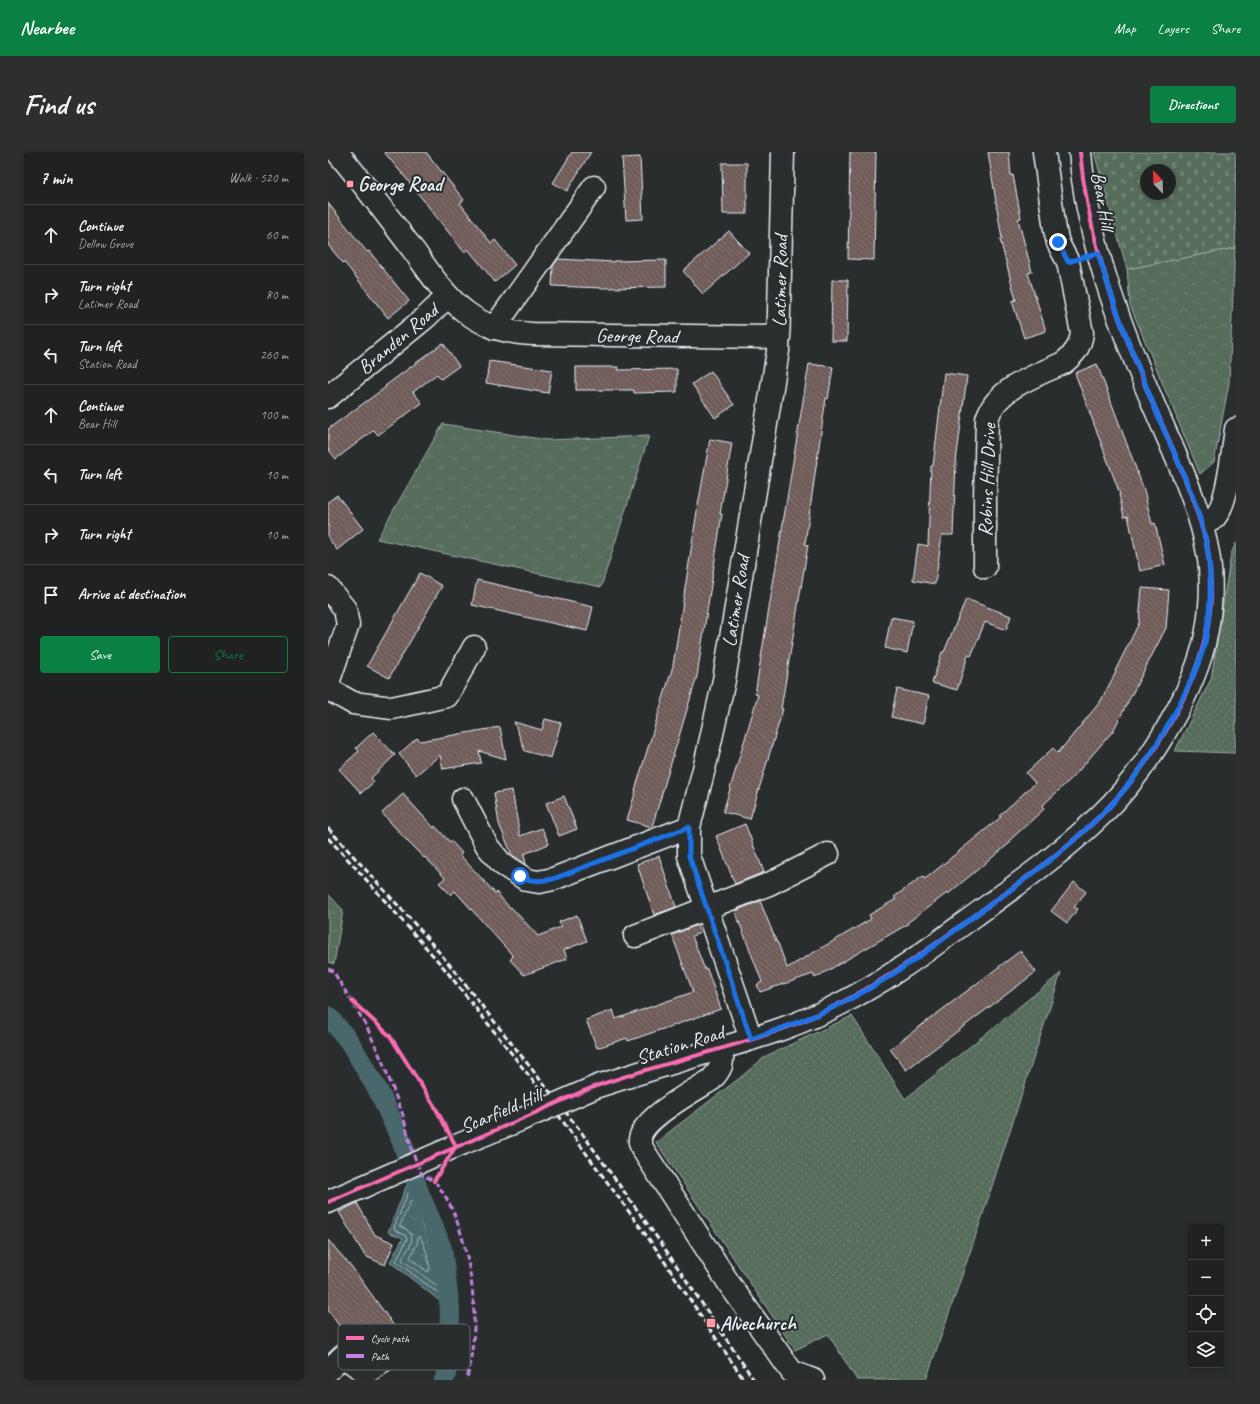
<!DOCTYPE html>
<html lang="en">
<head>
<meta charset="utf-8">
<style>
	:root { --surface:#202222; --page:#2d2f2f; --text:#f1f3f6; --muted:#a2a4a5; --line:#3d3f40; --accent:#0b8043 }
	body { margin:0; font-family:Caveat,sans-serif; background:var(--page); color:var(--text) }
	.controls { position:absolute; right:12px; bottom:12px; display:grid; overflow:hidden; border-radius:4px; box-shadow:0 2px 6px #0003 }
	.controls button { width:36px; height:36px; display:grid; place-items:center; padding:0; border:0; border-bottom:1px solid var(--line); background:var(--surface); color:var(--text); font:20px sans-serif }
	.compass { position:absolute; left:812px; top:12px; width:36px; height:36px; border-radius:50%; background:var(--surface); box-shadow:0 2px 6px #0003; rotate:337deg }
	.stop { position:absolute; width:12px; height:12px; margin:-9px; border:3px solid #1a73e8; border-radius:50%; background:#fff }
	.stop.end { background:#1a73e8; border-color:#fff; box-shadow:0 1px 4px #0008 }
	.list { margin:0; padding:0; list-style:none }
	h2 { display:flex; justify-content:space-between; align-items:center; height:52px; margin:0; padding:0 16px; font-size:17px }
	h2 small { font-size:13px; font-weight:400; color:var(--muted) }
	.list li { display:grid; grid-template-columns:26px 1fr auto; gap:12px; align-items:center; box-sizing:border-box; height:60px; padding:0 16px; border-top:1px solid var(--line) }
	.list b { display:block; font-size:15px; white-space:nowrap }
	.list p { margin:0; font-size:13px; white-space:nowrap; color:var(--muted) }
	.list em { font-size:13px; font-style:normal; color:var(--muted) }
	.actions { display:flex; gap:8px; padding:12px 16px }
	.actions a { flex:1; padding:9px 0; border:1px solid var(--accent); border-radius:4px; text-align:center; font-size:14px; color:var(--accent) }
	.actions .main { background:var(--accent); color:#fff }
	.icon { flex:none; width:22px; height:22px; fill:none; stroke:currentColor; stroke-width:2; stroke-linecap:round; stroke-linejoin:round }
	.map { position:relative; flex:none; width:908px; height:1228px; overflow:hidden; border-radius:4px }
	header { display:flex; align-items:center; gap:24px; box-sizing:border-box; height:56px; padding:0 20px; background:var(--accent); color:#fff }
	header strong { font-size:19px }
	nav { display:flex; gap:22px; margin-inline-start:auto; font-size:14px }
	.intro { display:flex; align-items:center; justify-content:space-between; box-sizing:border-box; height:96px; padding:0 24px }
	h1 { margin:0; font-size:28px }
	.button { padding:10px 18px; border-radius:4px; background:var(--accent); color:#fff; font-size:14px; font-weight:700 }
	main { display:flex; gap:24px; padding:0 24px }
	aside { flex:1; background:var(--surface); border-radius:4px; box-shadow:0 2px 6px #0003 }
	.map>svg:first-child { display:block }
	.grass { fill:url(#grass-dots); stroke:#9eafa9 }
	.forest { fill:url(#forest-crowns); stroke:#9eafa9 }
	.cemetery { fill:url(#cemetery-stones); stroke:#9eafa9; fill-rule:evenodd }
	.park { fill:url(#park-tufts); stroke:#9eafa9 }
	.water { fill:url(#water-ripples); stroke:#899ea4 }
	.lines { fill:none; stroke-linecap:round; stroke-linejoin:round }
	.shore { stroke:#a8bac0; stroke-width:1 }
	.canal { stroke:#49676c; stroke-width:20 }
	.building { fill:url(#building-back-hatch); stroke:#e8f1f8 }
	.minor-casing { stroke:#e8f1f8; stroke-width:25 }
	.minor { stroke:#2a2d2e; stroke-width:22 }
	.rail { stroke:#e8f1f8; stroke-width:3; stroke-dasharray:6 3; stroke-linecap:butt }
	.minor-bridge-casing { stroke:#e8f1f8; stroke-width:25; stroke-linecap:butt }
	.minor-bridge { stroke:#2a2d2e; stroke-width:22 }
	.quiet { stroke:#c483df; stroke-width:3; stroke-dasharray:6 3; stroke-linecap:butt }
	.cycleway-casing { stroke:#2a2d2e; stroke-width:6 }
	.cycleway { stroke:#f96db3; stroke-width:4 }
	.route { stroke:#1a73e8; stroke-width:5 }
	.poi-dot { fill:#ff9aa2; stroke:#2a2d2e; stroke-width:1.5 }
	.labels { text-anchor:middle; dominant-baseline:central; stroke-width:4; stroke-linejoin:round; paint-order:stroke }
	.poi-label { font-size:20px; font-weight:bold; fill:#e8f1f8; stroke:#2a2d2e; text-anchor:start }
	.street-label { font-size:20px; fill:#e8f1f8; stroke:#2a2d2e }
	.key { fill:#2a2d2e; stroke:#63686b; stroke-width:1 }
	.key-label { font-size:11px; fill:#e8f1f8 }
</style>
</head>
<body>
<header>
<strong>Nearbee</strong>
<nav><a>Map</a><a>Layers</a><a>Share</a></nav>
</header>
<div class="intro"><h1>Find us</h1><a class="button">Directions</a></div>
<main>
<aside>
<h2>7 min<small>Walk · 520 m</small></h2>
<ul class="list">
<li><svg class="icon" aria-label="ahead" viewBox="0 0 24 24"><path d="M12 20V5M6 11l6-6 6 6"/></svg><div><b>Continue</b><p>Dellow Grove</p></div><em>60 m</em></li>
<li><svg class="icon" aria-label="right" viewBox="0 0 24 24"><path d="M7 20v-9h11M14 6l5 5-5 5"/></svg><div><b>Turn right</b><p>Latimer Road</p></div><em>80 m</em></li>
<li><svg class="icon" aria-label="left" viewBox="0 0 24 24"><path d="M17 20v-9H6M10 6l-5 5 5 5"/></svg><div><b>Turn left</b><p>Station Road</p></div><em>260 m</em></li>
<li><svg class="icon" aria-label="ahead" viewBox="0 0 24 24"><path d="M12 20V5M6 11l6-6 6 6"/></svg><div><b>Continue</b><p>Bear Hill</p></div><em>100 m</em></li>
<li><svg class="icon" aria-label="left" viewBox="0 0 24 24"><path d="M17 20v-9H6M10 6l-5 5 5 5"/></svg><div><b>Turn left</b></div><em>10 m</em></li>
<li><svg class="icon" aria-label="right" viewBox="0 0 24 24"><path d="M7 20v-9h11M14 6l5 5-5 5"/></svg><div><b>Turn right</b></div><em>10 m</em></li>
<li><svg class="icon" aria-label="arrive" viewBox="0 0 24 24"><path d="M6 21V4h12l-3 4 3 4H6"/></svg><div><b>Arrive at destination</b></div></li>
</ul>
<div class="actions"><a class="main">Save</a><a>Share</a></div>
</aside>
<div class="map">
<svg width="908" height="1228" viewBox="0 0 908 1228">
	<defs>
		<pattern id="grass-dots" width="8" height="8" patternUnits="userSpaceOnUse"><rect width="8" height="8" fill="#546d5a"/><path d="M2 2h.1M6 6h.1" fill="none" stroke="#6d8272" stroke-width="1.8" stroke-linecap="round"/></pattern>
		<pattern id="forest-crowns" width="20" height="18" patternUnits="userSpaceOnUse"><rect width="20" height="18" fill="#546d5a"/><path d="M2 6a3 3 0 1 1 6 0M12 15a3 3 0 1 1 6 0" fill="none" stroke="#6d8272"/></pattern>
		<pattern id="cemetery-stones" width="16" height="16" patternUnits="userSpaceOnUse"><rect width="16" height="16" fill="#546d5a"/><path d="M2 7V4a2 2 0 0 1 4 0v3zM10 15v-3a2 2 0 0 1 4 0v3z" fill="#6d8272"/></pattern>
		<pattern id="park-tufts" width="24" height="20" patternUnits="userSpaceOnUse"><rect width="24" height="20" fill="#546d5a"/><path d="M3 7l-1-3M5 7V3M7 7l1-3M15 17l-1-3M17 17v-4M19 17l1-3" fill="none" stroke="#6d8272"/></pattern>
		<pattern id="water-ripples" width="26" height="14" patternUnits="userSpaceOnUse"><rect width="26" height="14" fill="#49676c"/><path d="M2 4q2-2 4 0t4 0M15 11q2-2 4 0t4 0" fill="none" stroke="#637d82"/></pattern>
		<pattern id="building-back-hatch" width="6" height="6" patternUnits="userSpaceOnUse"><rect width="6" height="6" fill="#6f5c59"/><path d="M-1 5l2 2M0 0l6 6M5-1l2 2" fill="none" stroke="#847472"/></pattern>
	</defs>
	<rect width="100%" height="100%" fill="#2a2d2e"/>
	<filter id="ink" filterUnits="userSpaceOnUse"><feTurbulence type="fractalNoise" baseFrequency=".025" numOctaves="2"/><feDisplacementMap in="SourceGraphic" scale="8" xChannelSelector="R" yChannelSelector="G"/><feConvolveMatrix kernelMatrix="1 2 1 2 8 2 1 2 1" color-interpolation-filters="sRGB"/></filter>
	<g filter="url(#ink)">
		<!-- grass -->
		<g class="grass">
			<polygon points="908,391 908,601 847,599 883,527 903,402"/>
			<polygon points="733,821 652,1071 598,1228 529,1228 500,1182 467,1198 328,990 413,925 438,904 524,864 577,947"/>
		</g>
		<!-- forest -->
		<g class="forest">
			<polygon points="907,96 901,231 886,310 872,322 802,153 799,117"/>
			<polygon points="0,742 15,758 6,812 0,810"/>
		</g>
		<!-- cemetery -->
		<path class="cemetery" d="M766,0H908V75L907,96L799,117ZM818,18H842V42H818Z"/>
		<!-- park -->
		<polygon class="park" points="115,272 219,288 321,284 273,435 49,387"/>
		<!-- water -->
		<polygon class="water" points="84,1020 114,1097 122,1157 62,1110 75,1086 60,1080"/>
		<g class="lines">
			<!-- shore -->
			<g class="shore">
				<polygon points="83,1035 85,1036 110,1098 116,1143 115,1145 68,1109 79,1087 77,1083 67,1078 66,1076"/>
				<path d="M83,1049L85,1050L105,1099L110,1132L109,1134L74,1108C77,1100 88,1090 82,1081C80,1077 75,1077 72,1074Z"/>
				<polygon points="92,1084 99,1101 102,1118 100,1120 82,1106 89,1092 90,1085"/>
			</g>
			<!-- canal -->
			<polyline class="canal" points="0,864 21,889 51,940 74,990 92,1043 105,1073 114,1097 122,1157 121,1193 118,1223 116,1228"/>
		</g>
		<!-- building -->
		<g class="building">
			<polygon points="56,0 98,0 136,48 132,51 163,91 167,88 187,113 167,130 140,97 136,100 81,30"/>
			<polygon points="244,0 263,0 239,39 225,31"/>
			<polygon points="522,0 548,0 546,108 520,107"/>
			<polygon points="660,0 681,0 683,24 685,23 693,66 690,67 704,120 700,121 718,179 696,186 684,149 688,148 672,87 674,87"/>
			<polygon points="312,5 315,67 298,68 294,6"/>
			<polygon points="394,11 419,11 419,62 395,62"/>
			<polygon points="0,51 39,100 41,99 81,149 60,166 16,110 15,111 0,93"/>
			<polygon points="401,79 421,101 375,142 355,119"/>
			<polygon points="230,107 286,110 286,109 338,108 338,135 276,136 224,134 225,114"/>
			<polygon points="504,128 520,128 519,189 503,189"/>
			<polygon points="115,191 131,214 113,227 109,222 85,240 94,251 50,283 46,278 8,307 0,297 0,277 58,235 57,234"/>
			<polygon points="161,209 224,218 220,241 158,231"/>
			<polygon points="481,212 505,215 500,247 498,246 492,287 477,392 480,393 453,557 455,557 422,667 395,660 430,543 427,542"/>
			<polygon points="769,212 816,338 824,372 827,371 837,413 812,419 800,364 796,365 791,342 792,342 747,221"/>
			<polygon points="248,215 291,215 290,218 349,217 349,240 306,241 306,238 248,238"/>
			<polygon points="383,219 406,253 387,266 364,232"/>
			<polygon points="616,221 639,224 628,310 625,383 614,383 607,432 585,428 590,392 600,394 603,314 605,314"/>
			<polygon points="382,287 404,291 392,362 394,362 369,524 324,675 299,668 308,638 307,638 345,514 369,359"/>
			<polygon points="9,343 35,377 9,398 0,386 0,350"/>
			<polygon points="92,421 114,434 61,526 39,514"/>
			<polygon points="149,428 265,455 259,479 144,453"/>
			<polygon points="814,436 841,438 838,476 785,579 746,624 714,654 716,657 682,688 683,690 620,742 619,741 579,771 580,772 487,826 485,822 432,840 429,833 434,830 407,759 432,749 449,791 450,791 459,816 543,767 541,763 568,747 566,745 595,724 597,727 673,665 671,664 707,631 698,621 725,596 730,601 772,550 788,520 787,519 811,471"/>
			<polygon points="638,447 683,464 678,478 657,470 643,504 640,503 629,538 604,531 614,500 616,500"/>
			<polygon points="563,465 585,469 579,501 557,496"/>
			<polygon points="569,537 601,544 595,572 563,565"/>
			<polygon points="217,567 233,571 223,606 197,599 186,570 214,578"/>
			<polygon points="172,575 178,607 151,599 153,611 115,617 112,603 88,623 71,602 89,586 92,589"/>
			<polygon points="45,580 67,603 43,626 46,630 33,641 11,617 31,599 28,596"/>
			<polygon points="184,638 192,684 214,676 221,692 196,702 198,712 184,703 171,672 166,641"/>
			<polygon points="75,642 106,676 107,674 122,690 123,689 134,701 132,703 167,741 168,740 182,756 183,755 210,784 233,775 231,770 249,763 259,789 236,798 239,807 196,823 182,808 185,804 127,739 123,743 111,731 117,726 97,705 96,706 81,691 54,661"/>
			<polygon points="236,644 249,677 231,684 218,651"/>
			<polygon points="417,672 436,720 407,732 388,684"/>
			<polygon points="331,704 348,755 326,763 309,712"/>
			<polygon points="746,730 758,740 746,755 750,757 739,771 723,759"/>
			<polygon points="369,773 372,781 364,784 377,818 379,817 393,857 300,889 299,886 269,896 258,868 285,858 288,867 365,840 344,783"/>
			<polygon points="692,799 708,820 578,918 562,897"/>
			<polygon points="29,1051 47,1083 66,1091 57,1113 37,1104 11,1060"/>
			<polygon points="0,1088 23,1114 69,1178 34,1203 28,1198 0,1158"/>
		</g>
		<g class="lines">
			<defs>
				<g id="minor">
					<path d="M9,0C36,32 61,66 86,99C102,121 117,145 139,161C160,176 180,181 205,182L451,185"/>
					<polyline points="166,176 266,35"/>
					<polyline points="0,245 97,166 120,144"/>
					<path d="M874,372C877,371 882,369 885,367C900,355 905,296 908,277"/>
					<path d="M657,415V346L659,267C668,236 708,224 735,211C747,202 752,195 754,181L740,110L730,91L727,78L716,0"/>
					<polyline points="0,436 17,457 20,473 0,531"/>
					<polyline points="0,537 25,551 64,556 119,544 146,495"/>
					<polyline points="135,647 159,694 174,712 199,728 211,730 225,727 361,675"/>
					<polyline points="307,784 441,732 500,702"/>
					<polyline points="423,887 361,704 361,675 378,609 396,528 450,199 455,0"/>
					<path d="M394,896C395,912 394,916 383,928C367,938 309,969 312,990C312,992 314,996 315,998L402,1133L464,1220L485,1228"/>
					<path d="M270,934C311,921 353,908 394,896C434,884 473,872 510,853C559,829 602,796 646,764C690,732 734,701 773,663C815,623 862,548 876,492C883,464 885,429 880,401C870,348 845,299 824,249C790,169 759,87 752,0"/>
					<polyline points="0,1050 128,994 192,968"/>
					<polyline points="0,1219 15,1204 38,1221 82,1189"/>
				</g>
			</defs>
			<!-- minor casing -->
			<use href="#minor" class="minor-casing"/>
			<!-- minor -->
			<use href="#minor" class="minor"/>
			<!-- rail -->
			<g class="rail">
				<polyline points="0,676 95,781 121,812 251,977 333,1091 426,1228"/>
				<polyline points="0,686 26,714 116,816 206,930 326,1094 416,1228"/>
			</g>
			<defs>
				<polyline id="minor-bridge" points="192,968 270,934"/>
			</defs>
			<!-- minor-bridge casing -->
			<use href="#minor-bridge" class="minor-bridge-casing"/>
			<!-- minor-bridge -->
			<use href="#minor-bridge" class="minor-bridge"/>
			<!-- quiet -->
			<path class="quiet" d="M0,817L5,819L38,873L55,911L75,963L84,999L94,1023C98,1025 104,1027 107,1030C135,1061 147,1132 146,1173C146,1191 142,1210 139,1228"/>
			<defs>
				<g id="cycleway">
					<polyline points="24,849 62,884 107,955 128,994 106,1029"/>
					<path d="M0,1050C64,1023 127,995 191,968C217,957 244,943 271,933C341,908 416,895 484,865C543,839 594,802 646,764C691,731 738,699 777,659C826,608 875,529 882,457C884,442 882,425 881,409C879,385 870,363 862,340C851,310 838,281 825,252C791,171 760,88 752,0"/>
				</g>
			</defs>
			<!-- cycleway casing -->
			<use href="#cycleway" class="cycleway-casing"/>
			<!-- cycleway -->
			<use href="#cycleway" class="cycleway"/>
		</g>
	</g>
	<g class="lines" filter="url(#ink)">
		<!-- route -->
		<path class="route" d="M192,724C203,730 212,729 225,727L361,675V704L423,887C461,874 498,861 533,841C575,818 614,788 653,759C695,729 737,699 774,662C809,628 835,586 856,543C864,527 873,508 877,490C882,463 884,435 881,408C876,362 851,313 833,271C810,215 787,159 770,101L740,110L730,90"/>
	</g>
	<!-- markers -->
	<g class="poi-dot">
		<rect x="18" y="28" width="8" height="8" rx="2"/>
		<rect x="378" y="1166" width="10" height="10" rx="2"/>
	</g>
	<g class="labels">
		<!-- poi labels -->
		<g class="poi-label">
			<text x="30" y="32">George Road</text>
			<text x="392" y="1171">Alvechurch</text>
		</g>
		<!-- street labels -->
		<g class="street-label">
			<text transform="translate(775 49) rotate(80)">Bear Hill</text>
			<text transform="translate(452 129) rotate(-89)">Latimer Road</text>
			<text transform="translate(309 184) rotate(1)">George Road</text>
			<text transform="translate(70 187) rotate(-40)">Branden Road</text>
			<text transform="translate(659 328) rotate(-88)">Robins Hill Drive</text>
			<text transform="translate(408 449) rotate(-81)">Latimer Road</text>
			<text transform="translate(352 893) rotate(-17)">Station Road</text>
			<text transform="translate(173 959) rotate(-23)">Scarfield Hill</text>
		</g>
	</g>
	<!-- legend -->
	<rect x="10" y="1172" width="132" height="46" rx="6" class="key"/>
	<rect x="18" y="1184" width="18" height="4" fill="#f96db3"/>
	<rect x="18" y="1202" width="18" height="4" fill="#c483df"/>
	<g class="key-label">
		<text x="43" y="1190">Cycle path</text>
		<text x="43" y="1208">Path</text>
	</g>
</svg>
<div class="controls">
<button>+</button>
<button>−</button>
<button><svg class="icon" aria-label="locate" viewBox="0 0 24 24"><circle cx="12" cy="12" r="6"/><path d="M12 2v4M12 18v4M2 12h4M18 12h4"/></svg></button>
<button><svg class="icon" aria-label="layers" viewBox="0 0 24 24"><path d="M12 4l9 5-9 5-9-5zM3 14l9 5 9-5"/></svg></button>
</div>
<svg class="compass" viewBox="-18 -18 36 36"><path d="M0-13l5 13h-10z" fill="#e53935"/><path d="M0 13l5-13h-10z" fill="#a2a4a5"/></svg>
<div class="stop" style="left:192px;top:724px"></div>
<div class="stop end" style="left:730px;top:90px"></div>
</div>
</main>
</body>
</html>
